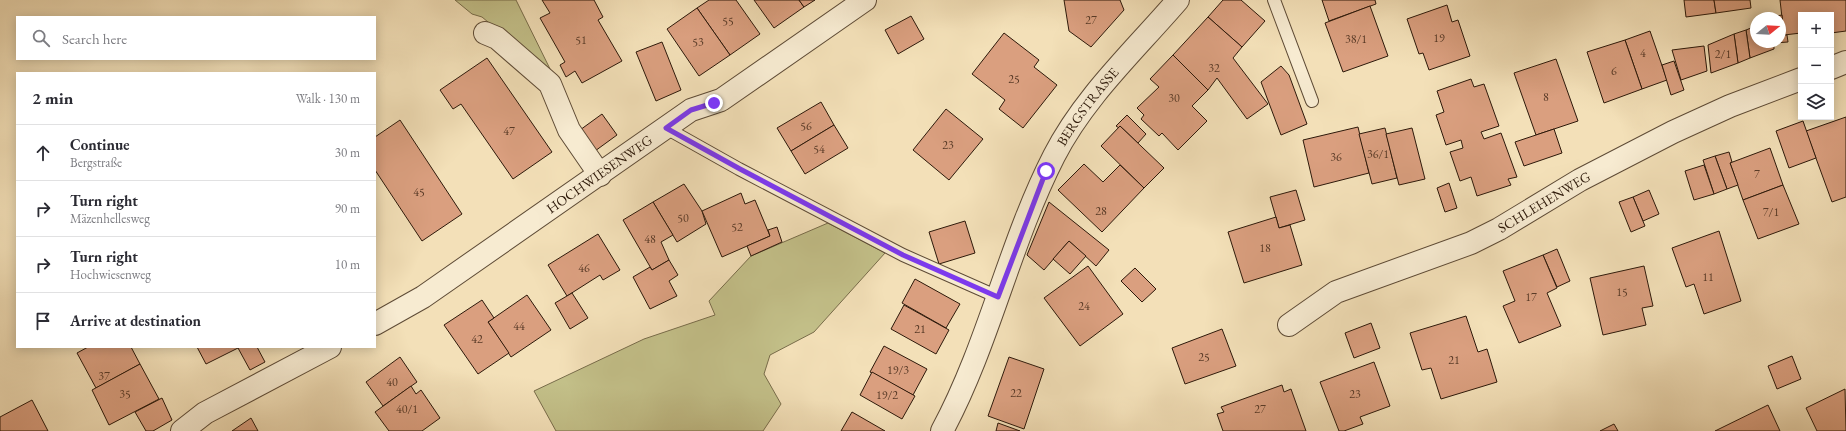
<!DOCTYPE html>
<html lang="en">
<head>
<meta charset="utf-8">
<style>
	:root { --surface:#fff; --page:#f2f2f3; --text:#2b2b33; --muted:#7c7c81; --line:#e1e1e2 }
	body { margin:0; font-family:"EB Garamond",serif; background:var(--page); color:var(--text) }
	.controls { position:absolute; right:12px; top:12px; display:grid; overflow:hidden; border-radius:0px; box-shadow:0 2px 10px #0003 }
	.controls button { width:36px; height:36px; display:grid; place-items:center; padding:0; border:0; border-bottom:1px solid var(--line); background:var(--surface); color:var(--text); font:20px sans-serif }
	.compass { position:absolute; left:1750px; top:12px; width:36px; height:36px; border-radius:50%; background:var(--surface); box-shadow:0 2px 10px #0003; rotate:72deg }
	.stop { position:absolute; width:12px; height:12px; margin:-9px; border:3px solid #7c3aed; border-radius:50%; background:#fff }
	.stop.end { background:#7c3aed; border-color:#fff; box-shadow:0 1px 4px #0008 }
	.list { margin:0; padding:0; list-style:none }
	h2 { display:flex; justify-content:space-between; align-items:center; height:52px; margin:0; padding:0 16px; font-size:17px }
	h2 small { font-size:13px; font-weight:400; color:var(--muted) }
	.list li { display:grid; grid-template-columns:26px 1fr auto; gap:12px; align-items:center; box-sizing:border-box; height:56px; padding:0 16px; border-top:1px solid var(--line) }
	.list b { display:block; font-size:15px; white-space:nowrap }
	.list p { margin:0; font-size:13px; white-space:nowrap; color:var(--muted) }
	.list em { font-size:13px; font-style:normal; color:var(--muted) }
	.icon { flex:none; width:22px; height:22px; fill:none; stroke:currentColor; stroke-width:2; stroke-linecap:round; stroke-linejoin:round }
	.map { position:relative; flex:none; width:1846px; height:431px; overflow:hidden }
	.search { position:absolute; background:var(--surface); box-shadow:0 2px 10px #0003; left:16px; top:16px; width:360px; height:44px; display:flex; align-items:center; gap:10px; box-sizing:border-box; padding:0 14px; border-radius:0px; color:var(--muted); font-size:15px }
	.panel { position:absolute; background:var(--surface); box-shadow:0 2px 10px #0003; left:16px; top:72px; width:360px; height:276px; border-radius:0px }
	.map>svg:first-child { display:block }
	.green { fill:#c3c089; stroke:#786c4a }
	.building { fill:#da9f7f; stroke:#2d190a }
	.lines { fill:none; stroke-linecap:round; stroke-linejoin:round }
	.lane-casing { stroke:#5e4b36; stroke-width:14 }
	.street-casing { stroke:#5e4b36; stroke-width:24 }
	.lane { stroke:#f7ebd1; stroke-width:12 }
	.street { stroke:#f7ebd1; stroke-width:22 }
	.route { stroke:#7c3aed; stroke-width:5 }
	.labels { text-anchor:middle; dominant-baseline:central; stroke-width:3; stroke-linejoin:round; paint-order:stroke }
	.number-label { font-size:12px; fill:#583a27 }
	.street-label { font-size:14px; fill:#2d190a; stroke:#f7ebd1 }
</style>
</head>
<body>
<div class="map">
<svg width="1846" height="431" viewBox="0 0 1846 431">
	<rect width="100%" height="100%" fill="#f3e0b8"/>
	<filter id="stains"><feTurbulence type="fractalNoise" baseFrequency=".005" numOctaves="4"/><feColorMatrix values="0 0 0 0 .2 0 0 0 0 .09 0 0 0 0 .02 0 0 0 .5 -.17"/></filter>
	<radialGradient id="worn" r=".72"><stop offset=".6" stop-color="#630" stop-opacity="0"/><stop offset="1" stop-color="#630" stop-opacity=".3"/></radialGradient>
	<!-- green -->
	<g class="green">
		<polygon points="455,0 516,0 554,77 482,17 472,14"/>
		<polygon points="828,223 885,253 814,332 770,355 764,374 781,404 763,431 556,431 534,391 644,339 715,315 709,301 751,256"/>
	</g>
	<!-- building -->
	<g class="building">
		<polygon points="542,0 594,0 603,17 598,20 622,61 582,83 575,71 566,77 560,65 565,62 540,18 550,13"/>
		<polygon points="709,0 736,0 760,34 730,55 697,8"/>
		<polygon points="754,0 799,0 804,7 774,28"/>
		<polygon points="799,0 815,0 804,7"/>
		<polygon points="1064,0 1120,0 1124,10 1091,47 1069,31"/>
		<polygon points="1223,0 1241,0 1265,21 1242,47 1208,17"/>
		<polygon points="1322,0 1375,0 1376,4 1329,21"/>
		<polygon points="1684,0 1714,0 1716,13 1686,17"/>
		<polygon points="1714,0 1750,0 1751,8 1716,13"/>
		<polygon points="1780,0 1846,0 1846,31 1831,33 1831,15 1801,15 1801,33 1784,35"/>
		<polygon points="1447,5 1452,22 1458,20 1470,56 1429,70 1423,53 1419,54 1407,19"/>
		<polygon points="1370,6 1388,56 1343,72 1325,23"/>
		<polygon points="697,8 730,55 699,76 667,29"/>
		<polygon points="1782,15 1784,35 1787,35 1788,42 1774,43 1774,42 1780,42 1780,18 1771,18 1771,17"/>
		<polygon points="911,16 924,39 898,54 885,30"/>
		<polygon points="1208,17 1242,47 1233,58 1268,104 1247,119 1217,78 1208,90 1173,55"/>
		<polygon points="1756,26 1756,42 1774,42 1774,49 1750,58 1746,30"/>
		<polygon points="1746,30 1750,58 1738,63 1734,34"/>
		<polygon points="1650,31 1667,80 1642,89 1625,40"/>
		<polygon points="1004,33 1039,60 1034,67 1057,85 1023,128 999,109 1005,100 972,74"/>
		<polygon points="1734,34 1738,63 1711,73 1708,45"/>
		<polygon points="1625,40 1642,89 1604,103 1587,52"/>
		<polygon points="662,42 681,90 656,101 636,52"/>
		<polygon points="1704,46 1707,71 1681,80 1672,50"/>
		<polygon points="1173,55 1208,90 1192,106 1207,121 1178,150 1162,133 1159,136 1141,119 1144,115 1137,108 1159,87 1150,79"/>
		<polygon points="487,58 552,152 513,179 461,104 453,109 440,90"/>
		<polygon points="1556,59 1578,121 1536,135 1514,73"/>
		<polygon points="1674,61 1684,90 1671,95 1662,65"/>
		<polygon points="1281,66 1289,75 1307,124 1281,135 1261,82"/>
		<polygon points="1471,79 1474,87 1484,84 1499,126 1481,132 1484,139 1501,133 1517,177 1508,179 1511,185 1477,196 1471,177 1460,181 1450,152 1463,148 1461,140 1446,145 1436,115 1444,112 1437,91"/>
		<polygon points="821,102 834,125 791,151 777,128"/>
		<polygon points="946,109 983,139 949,180 913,150"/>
		<polygon points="602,114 617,135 595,151 580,130"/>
		<polygon points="1127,115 1146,134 1138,143 1120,126 1119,128 1116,126"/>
		<polygon points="1846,117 1846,197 1832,202 1806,131"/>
		<polygon points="400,120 462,214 422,241 375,170 375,137"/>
		<polygon points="1803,121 1816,158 1789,168 1776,131"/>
		<polygon points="834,125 848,148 805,174 791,151"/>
		<polygon points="1120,126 1164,168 1144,188 1101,146"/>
		<polygon points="1358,127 1369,173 1314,187 1303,140"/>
		<polygon points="1385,128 1397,178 1372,184 1359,134"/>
		<polygon points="1412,128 1425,179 1399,185 1386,134"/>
		<polygon points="1554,129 1562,153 1524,166 1515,142"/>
		<polygon points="1770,148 1783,185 1743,200 1730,163"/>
		<polygon points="1729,152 1732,162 1730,163 1738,185 1727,189 1715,156"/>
		<polygon points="1715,156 1727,189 1714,194 1703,160"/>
		<polygon points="1084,164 1103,182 1120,165 1144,188 1102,232 1058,190"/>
		<polygon points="1704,165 1714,194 1694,200 1685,171"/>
		<polygon points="1449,183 1457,208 1445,212 1437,188"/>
		<polygon points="684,184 702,211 706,224 677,242 653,202"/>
		<polygon points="1783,185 1799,224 1758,239 1743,200"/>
		<polygon points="1296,190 1305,220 1279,228 1270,197"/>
		<polygon points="1649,190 1659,214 1643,221 1633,197"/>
		<polygon points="741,193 745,204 755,200 770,236 722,257 702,211"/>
		<polygon points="1633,197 1645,226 1631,232 1619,202"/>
		<polygon points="653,202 673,235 661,242 669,260 652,270 623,220"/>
		<polygon points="1049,202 1109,250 1096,266 1069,241 1044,270 1027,255"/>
		<polygon points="1276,217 1279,228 1290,225 1302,265 1244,283 1228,232"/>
		<polygon points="965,221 975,253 939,264 929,232"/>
		<polygon points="777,227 782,242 751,256 747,246 770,236 768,230"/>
		<polygon points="1719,231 1741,301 1704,314 1694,284 1686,287 1672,248"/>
		<polygon points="598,234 620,270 603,280 600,275 567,296 548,265"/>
		<polygon points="1069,241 1086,256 1070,274 1053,259"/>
		<polygon points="1557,249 1570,281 1557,287 1543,255"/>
		<polygon points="1543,255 1557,288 1547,293 1561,326 1519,343 1503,306 1515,301 1503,271"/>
		<polygon points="669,260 678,275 669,281 677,296 650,309 633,277 650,267 652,270"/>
		<polygon points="1088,266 1123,314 1080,346 1044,298"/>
		<polygon points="1644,266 1653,306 1642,308 1646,325 1603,335 1590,278"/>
		<polygon points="1135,268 1156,289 1142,302 1121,281"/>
		<polygon points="915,279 960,304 946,328 902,303"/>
		<polygon points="572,293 588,318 570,329 555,303"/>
		<polygon points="527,295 551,330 511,357 488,322"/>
		<polygon points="482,300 494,318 488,322 509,353 478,374 444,325"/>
		<polygon points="904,305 949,330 936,354 891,329"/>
		<polygon points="1466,316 1478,352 1487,349 1497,382 1441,399 1431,368 1422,370 1410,333"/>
		<polygon points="1371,323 1380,348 1354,358 1345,333"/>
		<polygon points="1222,329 1236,366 1185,384 1172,348"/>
		<polygon points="884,346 927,369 913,395 870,372"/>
		<polygon points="88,347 131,347 140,364 96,388 77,353"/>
		<polygon points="197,347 240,347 206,364"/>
		<polygon points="240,347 257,347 265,362 250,370 238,348"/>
		<polygon points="1792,356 1801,379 1777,389 1768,366"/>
		<polygon points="400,357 417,382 383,406 366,382"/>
		<polygon points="1009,357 1044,369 1024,429 988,416"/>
		<polygon points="1374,362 1390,406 1360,417 1363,424 1344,431 1339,431 1320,382"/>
		<polygon points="140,364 159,399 109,425 92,390"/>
		<polygon points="872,372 915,396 902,419 860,395"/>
		<polygon points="1282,385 1284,392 1291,389 1306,431 1223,431 1217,414 1224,412 1221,407"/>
		<polygon points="411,386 416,394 421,390 440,418 422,431 389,431 375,412"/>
		<polygon points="1845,389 1846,431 1817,431 1806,408"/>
		<polygon points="162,398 172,420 153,431 146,431 135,412"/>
		<polygon points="32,400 48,431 0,431 0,417"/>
		<polygon points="1768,405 1780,431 1715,431"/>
		<polygon points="852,412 885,431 841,431"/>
		<polygon points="251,418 258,431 232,431"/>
		<polygon points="998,423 1020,431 996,431"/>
		<polygon points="1614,424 1618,431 1600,431"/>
	</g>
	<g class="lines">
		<defs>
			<g id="lane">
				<polyline points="1274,0 1312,101"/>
				<polyline points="666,128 739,169 903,255 998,297"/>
			</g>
			<g id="street">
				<polyline points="485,33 497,38 550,84 569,130 600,175"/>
				<polyline points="1831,68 1846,62"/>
				<path id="s1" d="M375,324L423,297L691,110L721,100L865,0"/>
				<path id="s2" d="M1289,325L1336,292L1471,243L1499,229L1580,180L1673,132L1730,106L1801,79"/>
				<polyline points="182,431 205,413 330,347"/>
				<path id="s3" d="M942,431C989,344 1009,244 1054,156C1084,97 1135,50 1178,0"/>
			</g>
		</defs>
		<!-- lane casing -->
		<use href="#lane" class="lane-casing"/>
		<!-- street casing -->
		<use href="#street" class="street-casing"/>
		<!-- lane -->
		<use href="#lane" class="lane"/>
		<!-- street -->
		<use href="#street" class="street"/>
	</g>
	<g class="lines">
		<!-- route -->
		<polyline class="route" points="714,103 691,110 666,128 740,169 903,255 998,297 1046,171"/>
	</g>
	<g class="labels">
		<!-- number labels -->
		<g class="number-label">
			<text x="1091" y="20">27</text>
			<text x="728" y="21">55</text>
			<text x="1439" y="38">19</text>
			<text x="1356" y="39">38/1</text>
			<text x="581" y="40">51</text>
			<text x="698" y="42">53</text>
			<text x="1643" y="53">4</text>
			<text x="1723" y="54">2/1</text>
			<text x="1214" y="68">32</text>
			<text x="1614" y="71">6</text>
			<text x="1014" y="79">25</text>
			<text x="1546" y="97">8</text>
			<text x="1174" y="98">30</text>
			<text x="806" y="126">56</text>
			<text x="509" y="131">47</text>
			<text x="948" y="145">23</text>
			<text x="819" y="149">54</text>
			<text x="1378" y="154">36/1</text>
			<text x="1336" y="157">36</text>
			<text x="1757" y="174">7</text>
			<text x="419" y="192">45</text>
			<text x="1101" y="211">28</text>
			<text x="1771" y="212">7/1</text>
			<text x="683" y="218">50</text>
			<text x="737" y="227">52</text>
			<text x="650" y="239">48</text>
			<text x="1265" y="248">18</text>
			<text x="584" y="268">46</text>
			<text x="1708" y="277">11</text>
			<text x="1622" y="292">15</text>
			<text x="1531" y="297">17</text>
			<text x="1084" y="306">24</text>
			<text x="519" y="326">44</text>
			<text x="920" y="329">21</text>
			<text x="477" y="339">42</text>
			<text x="1204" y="357">25</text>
			<text x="1454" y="360">21</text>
			<text x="898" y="370">19/3</text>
			<text x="104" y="376">37</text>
			<text x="392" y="382">40</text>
			<text x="1016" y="393">22</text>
			<text x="125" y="394">35</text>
			<text x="1355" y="394">23</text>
			<text x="887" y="395">19/2</text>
			<text x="407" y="409">40/1</text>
			<text x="1260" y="409">27</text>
		</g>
		<!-- street labels -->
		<g class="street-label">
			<text stroke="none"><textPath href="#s3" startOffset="357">BERGSTRASSE</textPath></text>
			<text stroke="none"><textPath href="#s1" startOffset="270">HOCHWIESENWEG</textPath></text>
			<text stroke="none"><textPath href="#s2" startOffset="285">SCHLEHENWEG</textPath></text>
		</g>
	</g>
	<rect width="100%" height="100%" filter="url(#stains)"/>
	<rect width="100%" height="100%" fill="url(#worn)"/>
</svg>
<div class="controls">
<button>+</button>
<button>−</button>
<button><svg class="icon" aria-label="layers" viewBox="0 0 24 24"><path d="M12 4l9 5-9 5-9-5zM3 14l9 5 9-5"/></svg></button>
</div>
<svg class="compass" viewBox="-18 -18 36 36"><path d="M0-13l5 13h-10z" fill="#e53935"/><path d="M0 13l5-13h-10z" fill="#7c7c81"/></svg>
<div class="stop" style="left:1046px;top:171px"></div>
<div class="stop end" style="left:714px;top:103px"></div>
<div class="search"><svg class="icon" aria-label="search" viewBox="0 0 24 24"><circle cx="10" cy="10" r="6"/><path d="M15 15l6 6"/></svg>Search here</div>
<section class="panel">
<h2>2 min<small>Walk · 130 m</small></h2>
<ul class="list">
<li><svg class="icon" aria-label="ahead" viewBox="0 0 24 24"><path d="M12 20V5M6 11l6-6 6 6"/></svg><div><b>Continue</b><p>Bergstraße</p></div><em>30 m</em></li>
<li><svg class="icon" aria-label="right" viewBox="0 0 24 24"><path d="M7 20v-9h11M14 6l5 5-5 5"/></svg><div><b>Turn right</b><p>Mäzenhellesweg</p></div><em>90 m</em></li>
<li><svg class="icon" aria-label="right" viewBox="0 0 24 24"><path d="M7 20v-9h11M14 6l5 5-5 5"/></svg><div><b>Turn right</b><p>Hochwiesenweg</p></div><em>10 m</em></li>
<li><svg class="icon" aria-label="arrive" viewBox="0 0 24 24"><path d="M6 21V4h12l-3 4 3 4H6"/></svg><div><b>Arrive at destination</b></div></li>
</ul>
</section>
</div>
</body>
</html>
